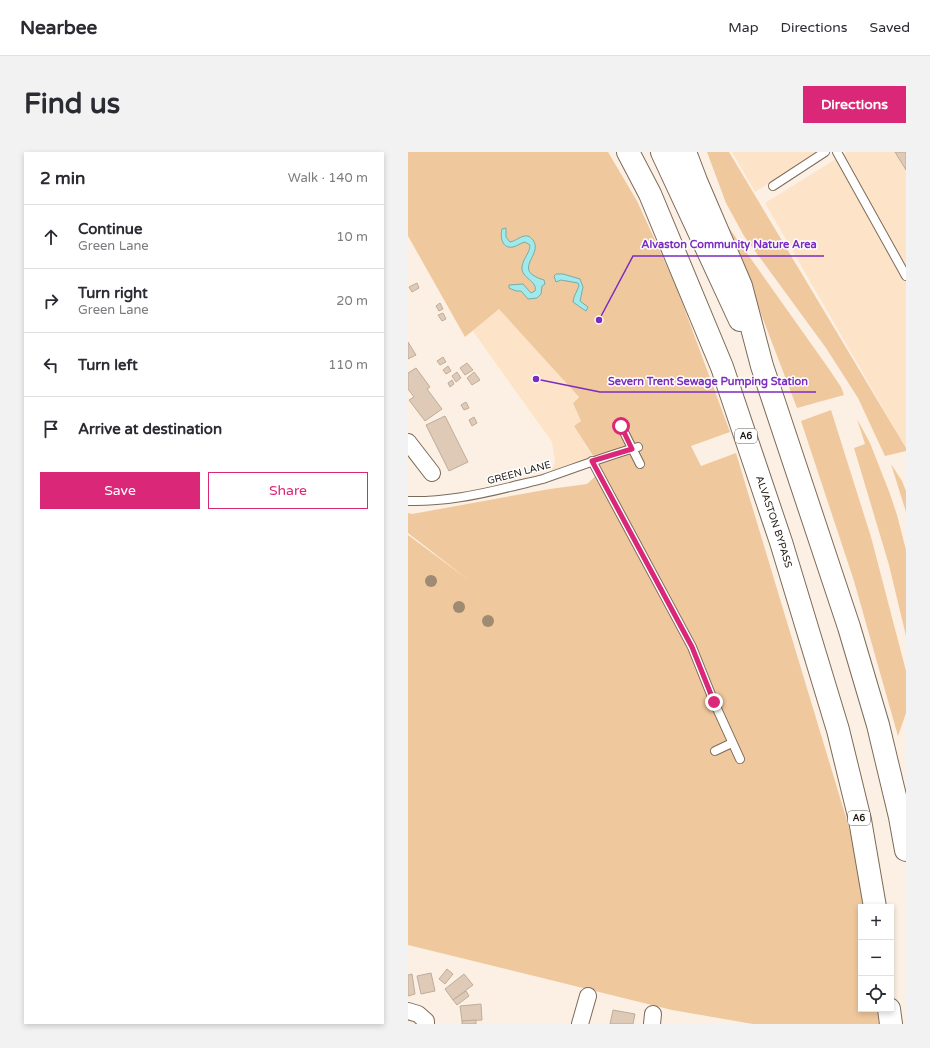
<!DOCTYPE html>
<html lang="en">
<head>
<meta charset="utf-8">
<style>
	:root { --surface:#fff; --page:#f2f2f3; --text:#2b2b33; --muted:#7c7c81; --line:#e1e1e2; --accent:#db2777 }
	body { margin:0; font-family:"Varela Round",sans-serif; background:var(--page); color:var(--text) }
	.controls { position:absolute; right:12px; bottom:12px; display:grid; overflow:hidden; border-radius:0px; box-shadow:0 2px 6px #0003 }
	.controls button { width:36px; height:36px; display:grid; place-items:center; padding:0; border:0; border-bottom:1px solid var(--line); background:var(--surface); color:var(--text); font:20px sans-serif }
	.stop { position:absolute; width:12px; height:12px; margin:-9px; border:3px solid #db2777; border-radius:50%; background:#fff }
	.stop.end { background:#db2777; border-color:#fff; box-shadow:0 1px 4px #0008 }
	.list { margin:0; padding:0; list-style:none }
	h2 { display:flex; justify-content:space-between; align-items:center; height:52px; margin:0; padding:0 16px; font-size:17px }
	h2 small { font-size:13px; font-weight:400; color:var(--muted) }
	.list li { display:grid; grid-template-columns:26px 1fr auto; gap:12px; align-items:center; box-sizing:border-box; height:64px; padding:0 16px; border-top:1px solid var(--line) }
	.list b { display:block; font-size:15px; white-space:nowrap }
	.list p { margin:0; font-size:13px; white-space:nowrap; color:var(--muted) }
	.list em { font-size:13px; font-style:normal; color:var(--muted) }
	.actions { display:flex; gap:8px; padding:12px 16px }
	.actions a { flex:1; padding:9px 0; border:1px solid var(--accent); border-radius:0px; text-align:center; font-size:14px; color:var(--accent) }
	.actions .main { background:var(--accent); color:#fff }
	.icon { flex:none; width:22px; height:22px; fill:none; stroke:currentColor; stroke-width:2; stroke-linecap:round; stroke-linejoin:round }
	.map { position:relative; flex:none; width:498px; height:872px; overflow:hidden; border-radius:0px }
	header { display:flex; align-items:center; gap:24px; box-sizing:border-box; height:56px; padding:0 20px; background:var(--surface); border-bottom:1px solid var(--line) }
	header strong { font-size:19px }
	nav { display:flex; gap:22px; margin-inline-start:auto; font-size:14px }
	.intro { display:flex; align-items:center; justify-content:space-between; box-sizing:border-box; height:96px; padding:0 24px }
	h1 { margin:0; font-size:28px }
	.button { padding:10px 18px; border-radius:0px; background:var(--accent); color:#fff; font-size:14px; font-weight:700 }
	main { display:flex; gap:24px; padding:0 24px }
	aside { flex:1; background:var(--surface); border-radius:0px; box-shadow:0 2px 6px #0003 }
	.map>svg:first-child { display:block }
	.built { fill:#fde4c9 }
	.green { fill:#efc89d }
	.water { fill:#a0eaeb; stroke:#79aba9 }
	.building { fill:#decab6; stroke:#bfac99 }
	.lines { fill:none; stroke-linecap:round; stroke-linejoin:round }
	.lane-casing { stroke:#7c6b58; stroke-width:10 }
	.street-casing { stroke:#7c6b58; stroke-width:18 }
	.highway-casing { stroke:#7c6b58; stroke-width:24 }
	.lane { stroke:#fff; stroke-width:8 }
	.street { stroke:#fff; stroke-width:16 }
	.highway { stroke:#fff; stroke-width:22 }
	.tree { fill:#9f8a73 }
	.route { stroke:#db2777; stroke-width:5 }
	.labels { text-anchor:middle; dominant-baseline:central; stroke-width:3; stroke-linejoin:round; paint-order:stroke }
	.shield { fill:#fff; stroke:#625d58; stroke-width:1 }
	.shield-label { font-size:9px; font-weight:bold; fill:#1e1710 }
	.street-label { font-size:10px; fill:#1e1710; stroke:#fff }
	.leader { fill:none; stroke:#7b2cbf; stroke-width:1.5 }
	.callout-dot { fill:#7b2cbf; stroke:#fff; stroke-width:1.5 }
	.callout-label { font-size:11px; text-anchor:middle; font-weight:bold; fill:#7b2cbf; stroke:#fff; stroke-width:3; stroke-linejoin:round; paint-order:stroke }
</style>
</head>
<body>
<header>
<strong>Nearbee</strong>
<nav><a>Map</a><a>Directions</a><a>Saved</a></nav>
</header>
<div class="intro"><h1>Find us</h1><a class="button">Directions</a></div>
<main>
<aside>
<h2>2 min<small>Walk · 140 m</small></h2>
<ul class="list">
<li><svg class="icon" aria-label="ahead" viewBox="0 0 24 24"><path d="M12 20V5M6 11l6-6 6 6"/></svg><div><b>Continue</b><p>Green Lane</p></div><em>10 m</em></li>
<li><svg class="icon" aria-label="right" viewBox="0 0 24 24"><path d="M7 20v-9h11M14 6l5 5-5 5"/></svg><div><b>Turn right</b><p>Green Lane</p></div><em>20 m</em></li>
<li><svg class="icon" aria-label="left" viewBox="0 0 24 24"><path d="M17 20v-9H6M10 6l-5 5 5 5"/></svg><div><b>Turn left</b></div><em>110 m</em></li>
<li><svg class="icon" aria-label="arrive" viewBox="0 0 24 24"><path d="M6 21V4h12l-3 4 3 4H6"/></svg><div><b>Arrive at destination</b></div></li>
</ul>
<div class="actions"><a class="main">Save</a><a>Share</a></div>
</aside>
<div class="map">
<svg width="498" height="872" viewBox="0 0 498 872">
	<rect width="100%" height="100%" fill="#fcf0e4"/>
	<!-- built -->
	<g class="built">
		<polygon points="324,0 410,0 347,40"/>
		<polygon points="439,0 498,0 498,296 357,51"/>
		<polygon points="91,157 172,242 165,251 174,269 166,274 186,307 141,323 147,310 144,290 64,178"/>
	</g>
	<!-- green -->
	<g class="green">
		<polygon points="0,0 200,0 229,49 268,134 322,280 283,294 293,314 328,301 443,682 456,755 453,755 453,857 469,857 471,872 345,872 264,858 0,793 0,383 62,429 0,381 0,361 4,362 142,337 179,332 194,318 166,274 173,269 165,251 171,245 91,157 57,185 0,84"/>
		<polygon points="299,0 321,0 498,296 498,299 477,304 450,246 418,196 336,84 318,51"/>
		<polygon points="319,73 421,217 433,235 436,243 389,256"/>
		<polygon points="423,258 463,385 498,519 498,561 490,584 446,429 393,269"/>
		<polygon points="449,267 462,291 482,342 489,363 498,398 498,484 481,413 446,296 457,292"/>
		<polygon points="483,312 494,329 498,339 498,360"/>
	</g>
	<!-- water -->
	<g class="water">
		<path d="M98,76V85L102,90C108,89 113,83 120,84C122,85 123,86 125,88C136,103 102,118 136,128L137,132L134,134L133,142L129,146L120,147L113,139H108L101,136V133L115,132L123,141L127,139C130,130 116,127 114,118C113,108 122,102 122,93L117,90C113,91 109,94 105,95C94,97 92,85 94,77Z"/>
		<polygon points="148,122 155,122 172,127 175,135 172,149 180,155 178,159 172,155 165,150 166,145 171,134 170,131 153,128 148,130 146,124"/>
	</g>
	<!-- building -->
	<g class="building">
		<polygon points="487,0 498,0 498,18"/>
		<polygon points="9,131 11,136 4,140 1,135"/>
		<polygon points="32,151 35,157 31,159 28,154"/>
		<polygon points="35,161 38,167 34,169 30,163"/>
		<polygon points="0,190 8,203 0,207"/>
		<polygon points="35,205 38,210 32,213 29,209"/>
		<polygon points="59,211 65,218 57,223 52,216"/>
		<polygon points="40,214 43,219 38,222 35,218"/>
		<polygon points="8,216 22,235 19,237 34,257 17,269 1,248 6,245 0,237 0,221"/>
		<polygon points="49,220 53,226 48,230 44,224"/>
		<polygon points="66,220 72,228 64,233 59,226"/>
		<polygon points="44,228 46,232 42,235 40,231"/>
		<polygon points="58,250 61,256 56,258 53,253"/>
		<polygon points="37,264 60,310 41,319 18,273"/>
		<polygon points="66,265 69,271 64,274 61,268"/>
		<polygon points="39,817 45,822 37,832 31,827"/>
		<polygon points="23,821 27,839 13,842 9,824"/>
		<polygon points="4,822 7,842 0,844 0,823"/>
		<polygon points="56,822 65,833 45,848 37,837"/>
		<polygon points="58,839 61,844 49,853 45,848"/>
		<polygon points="73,852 74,868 54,869 52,854"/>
		<polygon points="205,858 227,862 225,872 202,872"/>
		<polygon points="68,868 68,872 54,872 54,869"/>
	</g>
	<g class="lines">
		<defs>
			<g id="lane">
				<polyline points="429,0 498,124"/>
				<polyline points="365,34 417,0"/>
				<polyline points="213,274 232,312"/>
				<polyline points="184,309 284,495 306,550 332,607"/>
				<path d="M0,349C35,350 69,343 102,335C113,332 124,330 135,327C167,316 198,304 230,295"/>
				<polyline points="307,599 324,591"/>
			</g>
			<g id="street">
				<polyline points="0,290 24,321"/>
				<polyline points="0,859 10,862 18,869 18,872"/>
				<polyline points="172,872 180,844"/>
				<polyline points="244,872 245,862"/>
			</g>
			<g id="highway">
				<path id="s1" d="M220,0L242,42L314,215L373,390L430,578L452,668L467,755"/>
				<polyline points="254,0 332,168"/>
				<polyline points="277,0 288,29 333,134 354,214 441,475 470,573 492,665 498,698"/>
				<polyline points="481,857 483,872"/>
			</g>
		</defs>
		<!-- lane casing -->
		<use href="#lane" class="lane-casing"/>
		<!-- street casing -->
		<use href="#street" class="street-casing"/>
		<!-- highway casing -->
		<use href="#highway" class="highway-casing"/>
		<!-- lane -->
		<use href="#lane" class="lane"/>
		<!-- street -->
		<use href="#street" class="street"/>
		<!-- highway -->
		<use href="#highway" class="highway"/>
	</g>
	<!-- trees -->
	<g class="tree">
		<circle cx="23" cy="429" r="6"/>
		<circle cx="51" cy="455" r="6"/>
		<circle cx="80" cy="469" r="6"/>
	</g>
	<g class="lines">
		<!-- route -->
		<polyline class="route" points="213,274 224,297 184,309 284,495 306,550"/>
	</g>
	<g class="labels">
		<!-- shield labels -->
		<g class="shield">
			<rect x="327" y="277" width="22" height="14" rx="3"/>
			<rect x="440" y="659" width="22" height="14" rx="3"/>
		</g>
		<g class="shield-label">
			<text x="338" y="284">A6</text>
			<text x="451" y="666">A6</text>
		</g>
		<!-- street labels -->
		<g class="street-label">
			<text transform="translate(111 321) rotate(-15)">GREEN LANE</text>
			<text stroke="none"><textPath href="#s1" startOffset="398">ALVASTON BYPASS</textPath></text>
		</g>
	</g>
	<!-- callouts -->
	<path class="leader" d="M191 168L225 104H416M128 227L192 240H408"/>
	<g class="callout-dot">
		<circle cx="191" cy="168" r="4"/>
		<circle cx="128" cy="227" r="4"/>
	</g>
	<g class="callout-label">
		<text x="321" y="96">Alvaston Community Nature Area</text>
		<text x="300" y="233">Severn Trent Sewage Pumping Station</text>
	</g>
</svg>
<div class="controls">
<button>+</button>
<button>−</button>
<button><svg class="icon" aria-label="locate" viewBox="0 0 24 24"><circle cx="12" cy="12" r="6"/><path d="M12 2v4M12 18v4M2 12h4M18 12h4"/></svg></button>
</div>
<div class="stop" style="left:213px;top:274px"></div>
<div class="stop end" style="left:306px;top:550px"></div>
</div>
</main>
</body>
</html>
